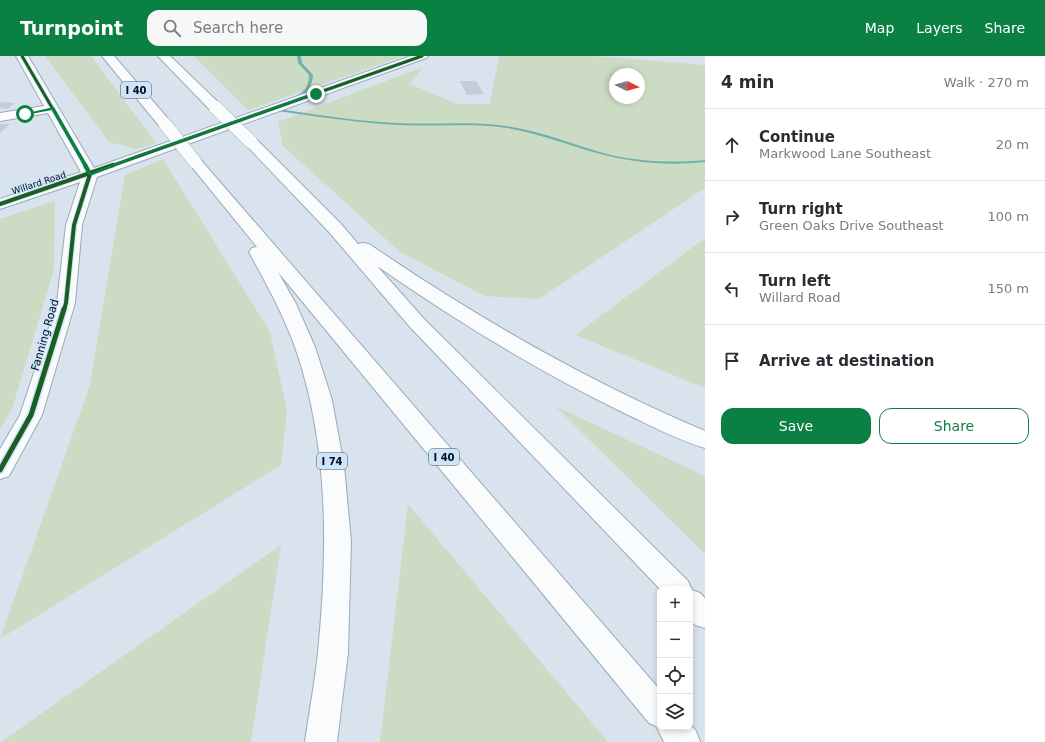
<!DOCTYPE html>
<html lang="en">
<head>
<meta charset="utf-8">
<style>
	:root { --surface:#fff; --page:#f7f7f7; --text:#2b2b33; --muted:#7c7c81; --line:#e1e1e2; --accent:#0b8043 }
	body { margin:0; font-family:"DejaVu Sans",sans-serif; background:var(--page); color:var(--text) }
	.controls { position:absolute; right:12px; bottom:12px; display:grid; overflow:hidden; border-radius:8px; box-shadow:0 2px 6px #0003 }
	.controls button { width:36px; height:36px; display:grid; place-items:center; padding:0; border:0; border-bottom:1px solid var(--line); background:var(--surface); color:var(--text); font:20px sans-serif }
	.compass { position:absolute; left:609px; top:12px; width:36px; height:36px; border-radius:50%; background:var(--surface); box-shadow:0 2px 6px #0003; rotate:96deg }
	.stop { position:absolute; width:12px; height:12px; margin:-9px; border:3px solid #0b8043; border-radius:50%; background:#fff }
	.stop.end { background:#0b8043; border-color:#fff; box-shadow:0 1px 4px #0008 }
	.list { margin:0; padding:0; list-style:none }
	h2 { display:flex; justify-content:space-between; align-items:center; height:52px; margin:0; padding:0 16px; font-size:17px }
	h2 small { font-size:13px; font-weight:400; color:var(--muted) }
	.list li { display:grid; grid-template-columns:26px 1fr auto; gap:12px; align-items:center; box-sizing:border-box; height:72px; padding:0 16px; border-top:1px solid var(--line) }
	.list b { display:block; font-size:15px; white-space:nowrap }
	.list p { margin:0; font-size:13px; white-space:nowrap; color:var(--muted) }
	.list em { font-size:13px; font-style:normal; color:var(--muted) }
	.actions { display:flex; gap:8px; padding:12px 16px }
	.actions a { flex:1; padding:9px 0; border:1px solid var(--accent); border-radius:12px; text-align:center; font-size:14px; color:var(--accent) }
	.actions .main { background:var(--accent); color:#fff }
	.icon { flex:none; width:22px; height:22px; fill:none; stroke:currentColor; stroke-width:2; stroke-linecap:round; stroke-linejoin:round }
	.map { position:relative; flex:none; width:705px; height:686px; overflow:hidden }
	header { display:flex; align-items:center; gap:24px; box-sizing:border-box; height:56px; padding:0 20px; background:var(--accent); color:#fff }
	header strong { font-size:19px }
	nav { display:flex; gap:22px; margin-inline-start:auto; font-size:14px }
	.search { width:280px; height:36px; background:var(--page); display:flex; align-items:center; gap:10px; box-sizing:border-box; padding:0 14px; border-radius:12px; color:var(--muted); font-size:15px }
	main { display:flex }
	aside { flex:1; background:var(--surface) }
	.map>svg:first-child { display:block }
	.green { fill:#ccdbc4; fill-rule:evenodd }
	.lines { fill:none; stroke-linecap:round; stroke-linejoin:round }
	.stream { fill:#71b1ad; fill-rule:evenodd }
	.building { fill:#c3ccda }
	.minor-casing { stroke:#9aaab8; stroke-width:2 }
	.highway-casing { stroke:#9aaab8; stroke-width:2 }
	.minor { fill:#f9fbfc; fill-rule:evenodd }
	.highway { fill:#f9fbfc; fill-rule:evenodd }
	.highway-bridge-casing { stroke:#9aaab8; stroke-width:14; stroke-linecap:butt }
	.highway-bridge { stroke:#f9fbfc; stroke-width:13 }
	.cycleway-far2-casing { stroke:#cee4f8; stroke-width:4.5 }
	.cycleway-far1-casing { stroke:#cee4f8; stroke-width:6 }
	.cycleway-casing { stroke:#cee4f8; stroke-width:8 }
	.cycleway-far2 { stroke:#1b5e20; stroke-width:3 }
	.cycleway-far1 { stroke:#1b5e20; stroke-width:4 }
	.cycleway { stroke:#1b5e20; stroke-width:5 }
	.route { fill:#0b8043 }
	.labels { text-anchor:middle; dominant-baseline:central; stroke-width:3; stroke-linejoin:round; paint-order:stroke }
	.far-street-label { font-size:9px; fill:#000e1f; stroke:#cee4f8 }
	.shield { fill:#cee4f8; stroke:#3e4e60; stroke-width:1 }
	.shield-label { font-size:10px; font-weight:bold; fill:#000e1f }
	.street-label { font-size:11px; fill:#000e1f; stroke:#cee4f8 }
</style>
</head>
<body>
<header>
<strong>Turnpoint</strong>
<div class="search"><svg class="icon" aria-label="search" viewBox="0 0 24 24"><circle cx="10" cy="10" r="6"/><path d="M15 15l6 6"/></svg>Search here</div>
<nav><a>Map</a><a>Layers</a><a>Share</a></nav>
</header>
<main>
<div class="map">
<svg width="705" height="686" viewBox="0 0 705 686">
	<rect width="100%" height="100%" fill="#d8e3ee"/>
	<!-- green -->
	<g class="green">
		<polygon points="45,0 91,0 156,87 137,93 109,86"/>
		<polygon points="194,0 404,0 248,54"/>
		<path d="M499,0H595L705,9V132L539,243L485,240L400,196L283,90L278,66L423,11L410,28L457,48H490ZM615,18H639V42H615Z"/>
		<polygon points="163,103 270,276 287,355 281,409 0,583 90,329 125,119"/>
		<polygon points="55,145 54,213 12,353 0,373 0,163"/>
		<polygon points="705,182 705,332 575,279"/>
		<polygon points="555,350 705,420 705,498"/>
		<polygon points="408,448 608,686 380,686"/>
		<polygon points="281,489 251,686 1,686"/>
	</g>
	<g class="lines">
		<!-- stream -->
		<g class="stream">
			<path d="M297,0H301L302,7L313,19C312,31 307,39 295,43H294V41C304,36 309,31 309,19L298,7Z"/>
			<path d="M264,51C308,57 352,65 397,67C433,69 470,65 506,70C542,75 576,90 611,99C642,106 673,107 705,104V106C668,110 633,107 597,97C567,89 538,77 507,72C471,67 434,71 398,69C372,68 346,64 320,61C301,58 282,56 263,53L262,52Z"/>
		</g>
	</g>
	<!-- building -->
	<g class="building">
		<polygon points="460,25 476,25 484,38 467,39"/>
		<polygon points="0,46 15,47 8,53 0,52"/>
		<polygon points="0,68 10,68 0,77"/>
	</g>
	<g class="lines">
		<defs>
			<polygon id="minor" points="16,0 28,0 94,112 411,0 428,0 426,2 97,121 82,169 75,247 42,359 9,420 0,423 0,393 20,359 57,247 66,169 80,126 0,153 0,143 81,116 48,57 0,65 0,57 44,50"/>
			<g id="highway">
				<polygon points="102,0 114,0 170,65 172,68 170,71 160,71"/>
				<polygon points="158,0 170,0 220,48 221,51 220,54 210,54"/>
				<path d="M251,82L256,83L341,168L358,188L363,187L369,188C476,261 586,325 705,375V392C677,384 650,369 624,357C538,315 456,265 377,210L424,263L688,525L692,534L700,537L705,542V572L695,569L690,564V533H660L410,271L329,176L246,89L244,86L246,83Z"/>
				<path d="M195,102L200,103L660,634V671H690V668L696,675L700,686H664L656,670L649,667L278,216L296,248L315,291L332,344L344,410L351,485L348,597L337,686H305C309,656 315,626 318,596C328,495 329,388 295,291C283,258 266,227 249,196L252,192L257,191L188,106L190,103Z"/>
			</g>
		</defs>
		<!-- minor casing -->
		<use href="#minor" class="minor-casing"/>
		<!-- highway casing -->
		<use href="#highway" class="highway-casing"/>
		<!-- minor -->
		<use href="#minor" class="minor"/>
		<!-- highway -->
		<use href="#highway" class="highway"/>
		<defs>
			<g id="highway-bridge">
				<polyline points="215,51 251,86"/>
				<polyline points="165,68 195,106"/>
			</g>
		</defs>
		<!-- highway-bridge casing -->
		<use href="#highway-bridge" class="highway-bridge-casing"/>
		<!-- highway-bridge -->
		<use href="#highway-bridge" class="highway-bridge"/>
		<defs>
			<g id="cycleway-far2">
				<polyline points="22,0 86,110"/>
				<polyline points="111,110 422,0"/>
			</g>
			<g id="cycleway-far1">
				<polyline points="0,148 113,109"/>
				<polyline points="64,254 66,247 74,169 90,118 85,109"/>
			</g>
			<polyline id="cycleway" points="0,414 31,359 64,253"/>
		</defs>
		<!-- cycleway-far2 casing -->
		<use href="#cycleway-far2" class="cycleway-far2-casing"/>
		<!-- cycleway-far1 casing -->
		<use href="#cycleway-far1" class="cycleway-far1-casing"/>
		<!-- cycleway casing -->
		<use href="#cycleway" class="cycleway-casing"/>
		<!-- cycleway-far2 -->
		<use href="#cycleway-far2" class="cycleway-far2"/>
		<!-- cycleway-far1 -->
		<use href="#cycleway-far1" class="cycleway-far1"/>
		<!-- cycleway -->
		<use href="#cycleway" class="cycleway"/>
	</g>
	<!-- route -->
	<polygon class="route" points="316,36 317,38 140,100 90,120 88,118 52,54 25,59 23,58 54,51 91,117 137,99"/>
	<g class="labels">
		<!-- far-street labels -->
		<g class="far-street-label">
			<text transform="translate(39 127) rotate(-18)">Willard Road</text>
		</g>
		<!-- shield labels -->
		<g class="shield">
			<rect x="121" y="26" width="30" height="16" rx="3"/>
			<rect x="429" y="393" width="30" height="16" rx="3"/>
			<rect x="317" y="397" width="30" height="16" rx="3"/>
		</g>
		<g class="shield-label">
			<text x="136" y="34">I 40</text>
			<text x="444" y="401">I 40</text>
			<text x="332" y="405">I 74</text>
		</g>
		<!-- street labels -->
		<g class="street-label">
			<text transform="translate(45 279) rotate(-74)">Fanning Road</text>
		</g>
	</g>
</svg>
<div class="controls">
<button>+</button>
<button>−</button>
<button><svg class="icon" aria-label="locate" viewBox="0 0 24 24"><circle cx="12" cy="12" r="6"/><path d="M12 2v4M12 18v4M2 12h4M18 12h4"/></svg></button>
<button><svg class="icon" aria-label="layers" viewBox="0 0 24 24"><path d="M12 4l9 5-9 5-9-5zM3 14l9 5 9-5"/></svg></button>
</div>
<svg class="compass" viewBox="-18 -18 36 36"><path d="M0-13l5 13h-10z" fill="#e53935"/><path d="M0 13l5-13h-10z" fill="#7c7c81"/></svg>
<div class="stop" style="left:25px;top:58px"></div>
<div class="stop end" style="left:316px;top:38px"></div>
</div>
<aside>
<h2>4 min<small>Walk · 270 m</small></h2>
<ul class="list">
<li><svg class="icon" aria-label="ahead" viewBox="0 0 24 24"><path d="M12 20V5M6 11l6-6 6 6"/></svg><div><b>Continue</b><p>Markwood Lane Southeast</p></div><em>20 m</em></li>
<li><svg class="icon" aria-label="right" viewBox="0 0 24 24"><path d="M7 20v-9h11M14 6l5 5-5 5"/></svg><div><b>Turn right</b><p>Green Oaks Drive Southeast</p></div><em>100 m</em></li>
<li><svg class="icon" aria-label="left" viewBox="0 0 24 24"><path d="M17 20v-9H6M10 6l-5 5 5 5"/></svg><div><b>Turn left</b><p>Willard Road</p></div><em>150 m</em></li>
<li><svg class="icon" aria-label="arrive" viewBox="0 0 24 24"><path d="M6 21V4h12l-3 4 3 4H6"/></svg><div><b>Arrive at destination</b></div></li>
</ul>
<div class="actions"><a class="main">Save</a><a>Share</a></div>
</aside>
</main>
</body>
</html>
